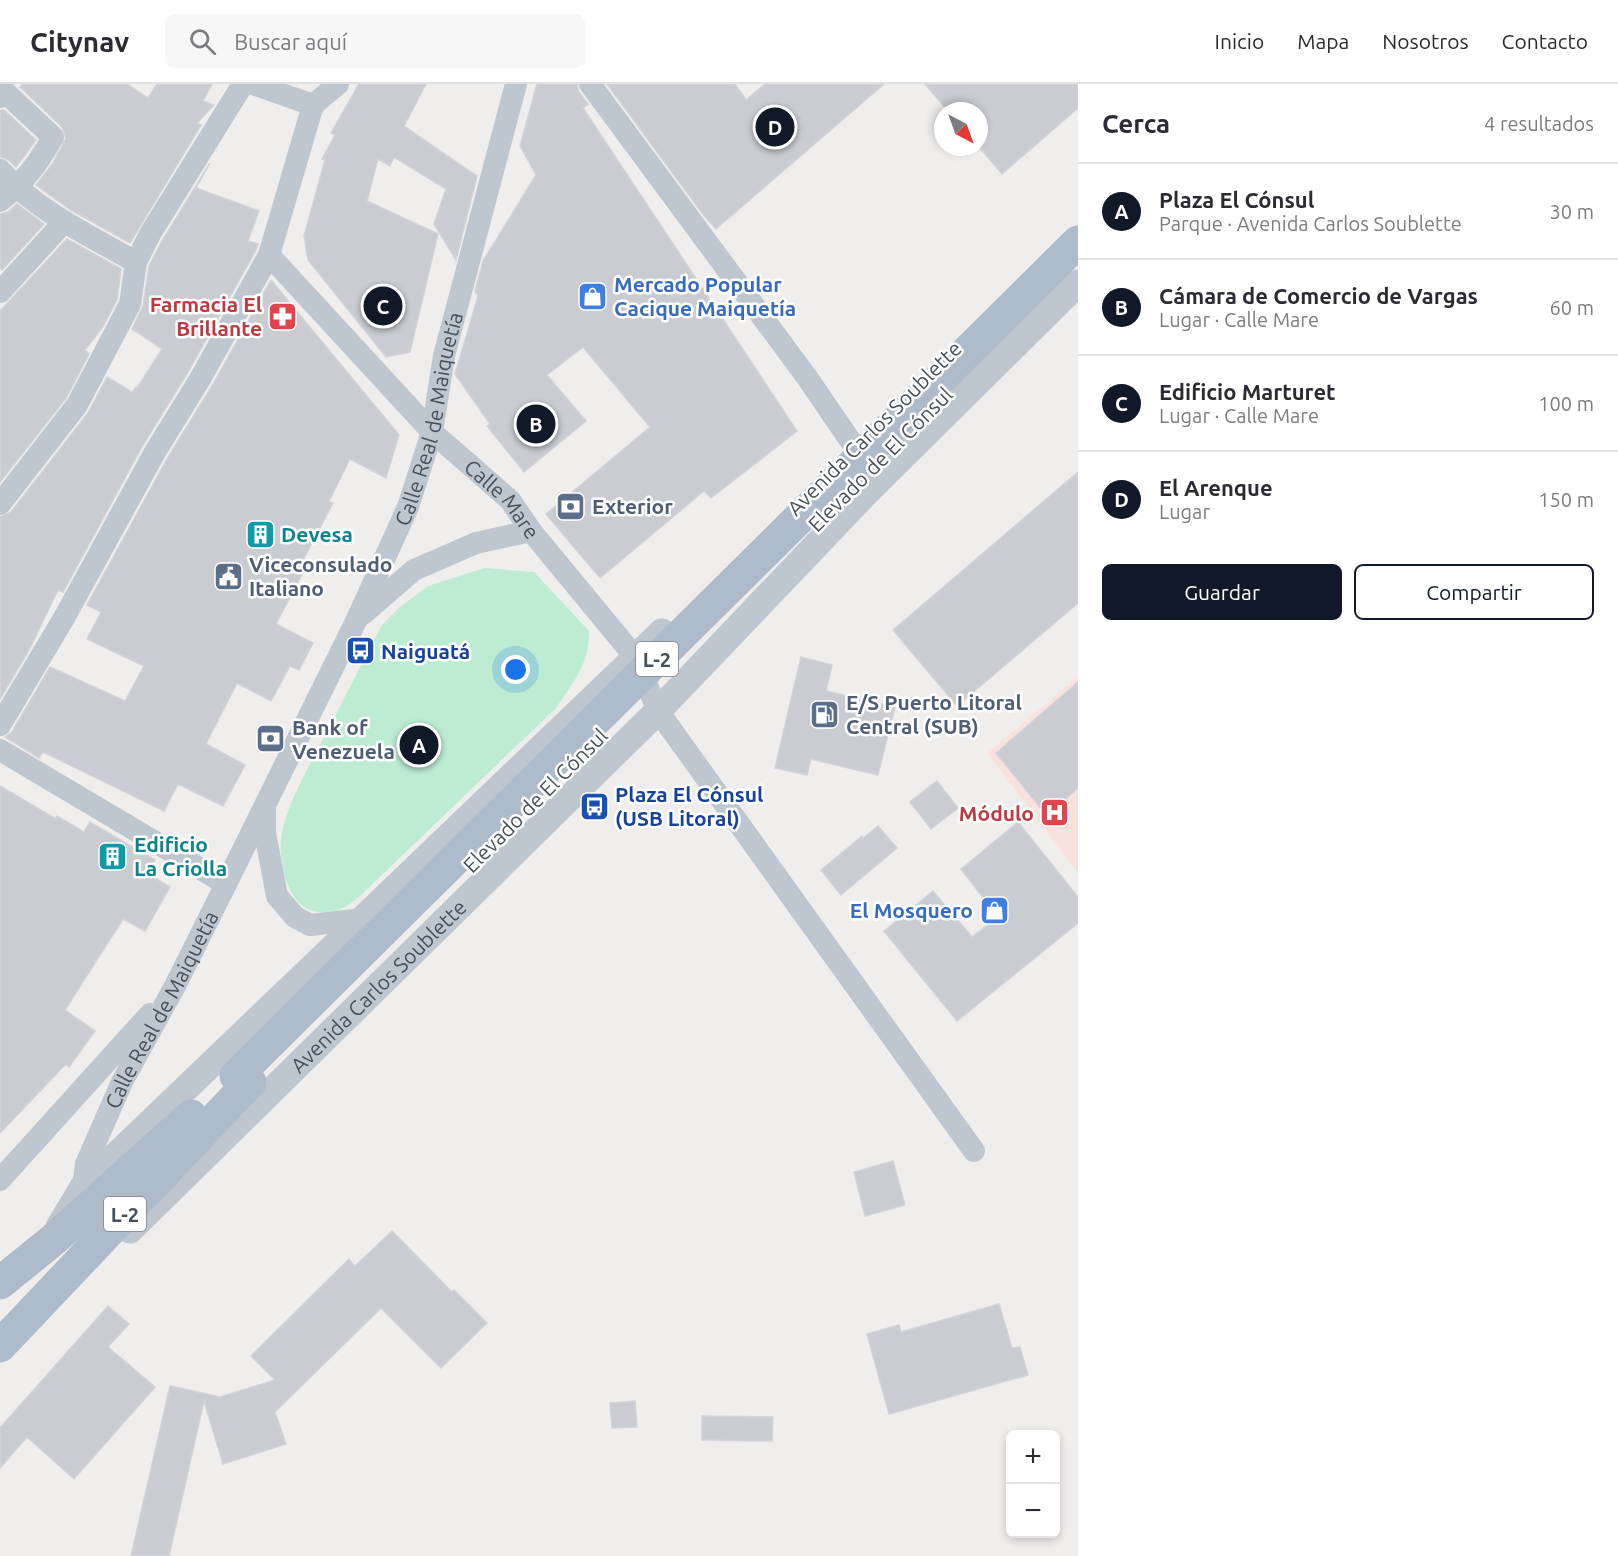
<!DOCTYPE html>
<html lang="es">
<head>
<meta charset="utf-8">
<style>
	:root { --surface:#fff; --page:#f7f7f7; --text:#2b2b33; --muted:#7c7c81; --line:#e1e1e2; --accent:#111827 }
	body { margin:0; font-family:Ubuntu,sans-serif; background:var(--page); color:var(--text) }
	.controls { position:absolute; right:18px; bottom:18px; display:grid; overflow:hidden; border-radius:9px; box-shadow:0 3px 9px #0003 }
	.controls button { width:54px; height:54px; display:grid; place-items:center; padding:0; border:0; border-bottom:2px solid var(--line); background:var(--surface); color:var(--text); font:30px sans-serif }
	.compass { position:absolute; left:934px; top:18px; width:54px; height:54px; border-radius:50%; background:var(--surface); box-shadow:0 3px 9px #0003; rotate:139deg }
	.you { position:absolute; left:516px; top:586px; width:21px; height:21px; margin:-15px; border:4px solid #fff; border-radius:50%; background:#1a73e8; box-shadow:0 0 0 9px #1a73e833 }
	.badge { display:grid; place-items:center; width:39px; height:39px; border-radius:50%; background:var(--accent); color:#fff; font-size:20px; font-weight:700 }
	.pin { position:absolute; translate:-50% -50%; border:3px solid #fff; box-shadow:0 2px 6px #0006 }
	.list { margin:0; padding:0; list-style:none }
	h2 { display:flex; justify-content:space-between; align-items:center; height:78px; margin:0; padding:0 24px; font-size:26px }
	h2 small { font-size:20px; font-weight:400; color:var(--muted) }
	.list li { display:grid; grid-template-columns:39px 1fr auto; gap:18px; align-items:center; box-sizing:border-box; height:96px; padding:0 24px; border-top:2px solid var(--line) }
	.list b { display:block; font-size:22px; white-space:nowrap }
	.list p { margin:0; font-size:20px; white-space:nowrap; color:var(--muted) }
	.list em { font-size:20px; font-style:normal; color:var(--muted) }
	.actions { display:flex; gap:12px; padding:18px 24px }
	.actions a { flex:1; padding:14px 0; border:2px solid var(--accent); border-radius:9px; text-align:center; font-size:21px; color:var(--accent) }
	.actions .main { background:var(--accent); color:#fff }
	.icon { flex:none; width:33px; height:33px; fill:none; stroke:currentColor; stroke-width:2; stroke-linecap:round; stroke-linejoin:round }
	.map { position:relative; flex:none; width:1078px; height:1472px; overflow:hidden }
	header { display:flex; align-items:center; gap:36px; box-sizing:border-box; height:84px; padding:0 30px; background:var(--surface); border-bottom:2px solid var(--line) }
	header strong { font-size:28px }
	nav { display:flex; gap:33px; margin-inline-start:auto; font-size:21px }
	.search { width:420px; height:54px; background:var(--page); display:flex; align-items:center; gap:15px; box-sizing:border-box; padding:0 21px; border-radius:9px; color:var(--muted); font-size:22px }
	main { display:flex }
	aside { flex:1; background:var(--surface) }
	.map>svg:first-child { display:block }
	.medical { fill:#f9e2de }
	.green { fill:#bdecd3 }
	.building { fill:#caccd2; stroke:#d2d3d9; stroke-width:1.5 }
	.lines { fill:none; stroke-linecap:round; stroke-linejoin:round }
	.minor { stroke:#bec7cf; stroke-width:22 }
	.tertiary { stroke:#bec7cf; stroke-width:27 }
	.primary { stroke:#aebbcb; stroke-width:33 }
	.primary-bridge { stroke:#aebbcb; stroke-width:33 }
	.labels { text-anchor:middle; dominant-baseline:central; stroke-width:5; stroke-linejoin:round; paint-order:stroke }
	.shield { fill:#fff; stroke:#7e848c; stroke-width:1.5 }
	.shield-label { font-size:20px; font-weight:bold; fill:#464f5a }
	.shop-label { font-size:21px; font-weight:bold; fill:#366cbe; stroke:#fff; text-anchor:start }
	.health-label { font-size:21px; font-weight:bold; fill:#be3a42; stroke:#fff; text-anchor:end }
	.street-label { font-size:21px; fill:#464f5a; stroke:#fff }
	.service-label { font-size:21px; font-weight:bold; fill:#4e5e75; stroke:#fff; text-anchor:start }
	.culture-label { font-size:21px; font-weight:bold; fill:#0d838f; stroke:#fff; text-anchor:start }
	.transit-label { font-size:21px; font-weight:bold; fill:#164399; stroke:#fff; text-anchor:start }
</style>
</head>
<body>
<header>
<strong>Citynav</strong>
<div class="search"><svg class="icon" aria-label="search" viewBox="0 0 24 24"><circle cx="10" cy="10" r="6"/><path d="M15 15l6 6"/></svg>Buscar aquí</div>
<nav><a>Inicio</a><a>Mapa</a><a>Nosotros</a><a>Contacto</a></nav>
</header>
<main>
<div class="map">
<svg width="1078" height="1472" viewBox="0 0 1078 1472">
	<rect width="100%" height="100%" fill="#f0eeed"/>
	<!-- medical -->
	<polygon class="medical" points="1078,593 1078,789 987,669"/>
	<!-- green -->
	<path class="green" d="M484,484L534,488L589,547C590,579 574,597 557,623L359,813C344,825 333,831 313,827C286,821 277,771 282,748C288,719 307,686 321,659C341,620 361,581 382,541L400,523L428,502Z"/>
	<!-- building -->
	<g class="building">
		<polygon points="23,0 127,0 148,14 157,0 212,0 203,17 214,21 197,39 201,41 130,159 71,126 36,101 53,79 66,54 62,43 20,3"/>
		<polygon points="359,0 426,0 404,42 477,92 456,176 434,140 446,105 394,73 390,82 378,75 367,117 438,150 410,268 386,273 308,176 304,152 325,76 322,75 335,51 331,49"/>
		<polygon points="537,0 577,0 579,8 588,20 583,24 797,347 711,414 704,407 600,494 546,430 650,343 583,263 547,291 586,337 524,388 487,342 490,340 455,290 478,212 475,207 483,177 536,91 520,62"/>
		<polygon points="607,0 735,0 746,16 765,0 884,0 716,145 702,129"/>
		<polygon points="925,0 1078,0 1078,24 1002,90 979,63 979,27 948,27"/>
		<polygon points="0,26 4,26 36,56 16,83 9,76 0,73"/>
		<polygon points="210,79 196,104 259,127 248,157 258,160 256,166 188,288 143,361 63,508 58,506 28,568 0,615 0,433 11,428 88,329 107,293 132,308 136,303 137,304 162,265 132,245 143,222 149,182 162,157"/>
		<polygon points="17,120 44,140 2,186 0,184 0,130 8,128"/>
		<polygon points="67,155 121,185 117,216 102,244 85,266 89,270 66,314 0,398 0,227"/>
		<polygon points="271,196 399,351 386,394 350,375 329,417 333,419 301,480 306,483 276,540 313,559 299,586 290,582 271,617 237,599 206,660 245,681 223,722 178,700 164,727 43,668 39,674 5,653 12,648 50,583 125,617 144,582 87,555 101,528 87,521 167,375 212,302"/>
		<polygon points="1078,388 1078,519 957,622 893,546"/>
		<polygon points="801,573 832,581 826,607 895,623 878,691 811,675 807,691 775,684"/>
		<polygon points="1078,598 1078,704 1047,732 996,669"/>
		<polygon points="937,697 958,724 931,745 910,718"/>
		<polygon points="0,702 56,735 57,732 84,748 90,738 155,776 147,789 170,803 145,847 123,835 65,926 95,947 69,983 66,980 0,1049"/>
		<polygon points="1018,738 1078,813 1078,839 957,937 884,847 933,807 972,853 998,833 961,785"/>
		<polygon points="878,742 897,764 841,811 821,786 862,752 862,755"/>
		<polygon points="893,1077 905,1121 865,1132 854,1088"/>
		<polygon points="392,1147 452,1208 454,1206 487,1239 441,1284 381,1224 275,1328 286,1360 223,1380 204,1317 169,1472 131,1472 170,1302 220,1313 275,1296 251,1272 349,1175 355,1182"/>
		<polygon points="999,1220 1012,1264 1020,1263 1028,1291 889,1330 867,1250 899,1241 901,1248"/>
		<polygon points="108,1222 129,1240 108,1263 155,1303 74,1395 27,1353 0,1384 0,1344"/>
		<polygon points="635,1317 637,1343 612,1344 610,1319"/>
		<polygon points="702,1332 773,1333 772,1357 702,1356"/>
	</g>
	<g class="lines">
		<!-- minor -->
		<g class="minor">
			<polyline points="253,0 313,21"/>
			<polyline points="590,0 806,292 856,365"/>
			<path d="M0,13L5,8L53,53C38,80 24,98 0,117"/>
			<path d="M0,86C37,127 88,151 136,178"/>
			<path id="s1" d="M269,171L432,348L510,416L531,447L635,573L658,627L974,1067"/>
			<polyline points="0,208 64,138"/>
			<polyline points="0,420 77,321 130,220 136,178 150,150 243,0"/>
			<polyline points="363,530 414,486 476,459 531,447"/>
			<polyline points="0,641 64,534 155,368 200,295 269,171 313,21 338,0"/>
			<polyline points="0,666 226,800"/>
			<polyline points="265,725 265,749 277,812 295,833 310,841 364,835"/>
			<polyline points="0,1096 150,930"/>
			<path id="s2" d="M83,1103L86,1080L122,998L175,902L226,800L357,535L408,423L432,348L444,272L516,0"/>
		</g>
		<!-- tertiary -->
		<g class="tertiary">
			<polyline points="59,1143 83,1103 662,548"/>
			<path id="s3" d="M130,1146L658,627L866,409L1078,199"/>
		</g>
		<!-- primary -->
		<g class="primary">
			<polyline points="0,1199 53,1156 191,1032"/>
			<polyline points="0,1262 250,998"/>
		</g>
		<!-- primary-bridge -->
		<polyline class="primary-bridge" points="236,992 1078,158"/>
	</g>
	<!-- icons -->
	<defs>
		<symbol id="shop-square" viewBox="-11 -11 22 22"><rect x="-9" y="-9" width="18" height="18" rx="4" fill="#3f7fe0" stroke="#fff"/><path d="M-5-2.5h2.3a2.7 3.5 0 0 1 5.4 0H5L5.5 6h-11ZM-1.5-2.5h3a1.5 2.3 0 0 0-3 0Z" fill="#fff"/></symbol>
		<symbol id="pharmacy-square" viewBox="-11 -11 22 22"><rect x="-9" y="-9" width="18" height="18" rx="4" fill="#e0444e" stroke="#fff"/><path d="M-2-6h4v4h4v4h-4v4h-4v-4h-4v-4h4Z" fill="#fff"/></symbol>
		<symbol id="bank-square" viewBox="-11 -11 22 22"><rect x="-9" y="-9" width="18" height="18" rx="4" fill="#5c6f8a" stroke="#fff"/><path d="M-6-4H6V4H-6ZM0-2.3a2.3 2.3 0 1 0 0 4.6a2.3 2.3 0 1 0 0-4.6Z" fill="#fff"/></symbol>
		<symbol id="building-square" viewBox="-11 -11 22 22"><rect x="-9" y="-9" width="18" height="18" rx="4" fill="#0f9aa8" stroke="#fff"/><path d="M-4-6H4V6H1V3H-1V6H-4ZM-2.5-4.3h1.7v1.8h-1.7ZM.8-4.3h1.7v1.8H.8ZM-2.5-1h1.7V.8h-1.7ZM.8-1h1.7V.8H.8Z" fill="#fff"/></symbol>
		<symbol id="civic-square" viewBox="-11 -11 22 22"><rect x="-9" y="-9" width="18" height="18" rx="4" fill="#5c6f8a" stroke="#fff"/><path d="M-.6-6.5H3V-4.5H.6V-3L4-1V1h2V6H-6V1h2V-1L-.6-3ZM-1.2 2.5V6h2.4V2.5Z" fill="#fff"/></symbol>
		<symbol id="bus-square" viewBox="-11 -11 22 22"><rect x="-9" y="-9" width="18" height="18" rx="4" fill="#1a4fb4" stroke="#fff"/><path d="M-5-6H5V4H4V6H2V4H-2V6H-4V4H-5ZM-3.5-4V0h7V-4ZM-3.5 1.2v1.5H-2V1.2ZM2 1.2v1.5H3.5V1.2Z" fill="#fff"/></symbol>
		<symbol id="fuel-square" viewBox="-11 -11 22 22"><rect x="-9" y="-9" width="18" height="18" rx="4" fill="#5c6f8a" stroke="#fff"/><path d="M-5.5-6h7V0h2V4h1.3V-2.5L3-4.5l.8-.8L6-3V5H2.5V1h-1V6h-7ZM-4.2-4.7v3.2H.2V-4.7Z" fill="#fff"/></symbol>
		<symbol id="hospital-square" viewBox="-11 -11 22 22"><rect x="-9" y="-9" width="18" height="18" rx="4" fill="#e0444e" stroke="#fff"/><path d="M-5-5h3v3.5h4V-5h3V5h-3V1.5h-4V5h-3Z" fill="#fff"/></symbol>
	</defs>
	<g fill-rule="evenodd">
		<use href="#shop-square" x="576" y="196" width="33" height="33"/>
		<use href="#pharmacy-square" x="266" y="216" width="33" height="33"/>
		<use href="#bank-square" x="554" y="406" width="33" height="33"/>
		<use href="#building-square" x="244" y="434" width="33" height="33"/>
		<use href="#civic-square" x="212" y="476" width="33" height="33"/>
		<use href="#bus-square" x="344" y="550" width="33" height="33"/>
		<use href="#fuel-square" x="808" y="614" width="33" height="33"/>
		<use href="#bank-square" x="254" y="638" width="33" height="33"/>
		<use href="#bus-square" x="578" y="706" width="33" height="33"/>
		<use href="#hospital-square" x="1038" y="712" width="33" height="33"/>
		<use href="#building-square" x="96" y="756" width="33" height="33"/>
		<use href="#shop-square" x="978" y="810" width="33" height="33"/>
	</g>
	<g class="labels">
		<!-- shield labels -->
		<g class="shield">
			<rect x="636" y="558" width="42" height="34" rx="4.5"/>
			<rect x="104" y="1113" width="42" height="34" rx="4.5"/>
		</g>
		<g class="shield-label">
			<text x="657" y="575">L-2</text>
			<text x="125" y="1130">L-2</text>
		</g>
		<!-- shop labels -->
		<g class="shop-label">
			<text x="614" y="200">Mercado Popular<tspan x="614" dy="24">Cacique Maiquetía</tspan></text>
			<text x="973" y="826" text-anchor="end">El Mosquero</text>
		</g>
		<!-- health labels -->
		<g class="health-label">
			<text x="262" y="220">Farmacia El<tspan x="262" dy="24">Brillante</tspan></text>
			<text x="1034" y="729">Módulo</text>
		</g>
		<!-- street labels -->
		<g class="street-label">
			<text stroke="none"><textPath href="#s2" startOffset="846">Calle Real de Maiquetía</textPath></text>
			<text transform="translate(874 344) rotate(-45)">Avenida Carlos Soublette</text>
			<text transform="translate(880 375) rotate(-45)">Elevado de El Cónsul</text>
			<text stroke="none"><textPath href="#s1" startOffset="338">Calle Mare</textPath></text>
			<text transform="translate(535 716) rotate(-45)">Elevado de El Cónsul</text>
			<text stroke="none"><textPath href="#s3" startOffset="348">Avenida Carlos Soublette</textPath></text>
			<text stroke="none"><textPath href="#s2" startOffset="195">Calle Real de Maiquetía</textPath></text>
		</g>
		<!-- service labels -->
		<g class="service-label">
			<text x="592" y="422">Exterior</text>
			<text x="249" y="480">Viceconsulado<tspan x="249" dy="24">Italiano</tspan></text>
			<text x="846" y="618">E/S Puerto Litoral<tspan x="846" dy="24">Central (SUB)</tspan></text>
			<text x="292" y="643">Bank of<tspan x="292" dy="24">Venezuela</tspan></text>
		</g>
		<!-- culture labels -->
		<g class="culture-label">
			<text x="281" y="450">Devesa</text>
			<text x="134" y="760">Edificio<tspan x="134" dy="24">La Criolla</tspan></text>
		</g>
		<!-- transit labels -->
		<g class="transit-label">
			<text x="381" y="567">Naiguatá</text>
			<text x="615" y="710">Plaza El Cónsul<tspan x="615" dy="24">(USB Litoral)</tspan></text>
		</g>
	</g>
</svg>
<div class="controls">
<button>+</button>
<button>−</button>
</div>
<svg class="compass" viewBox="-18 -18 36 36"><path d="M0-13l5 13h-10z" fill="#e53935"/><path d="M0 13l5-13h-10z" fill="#7c7c81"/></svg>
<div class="you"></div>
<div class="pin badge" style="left:419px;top:661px">A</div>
<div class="pin badge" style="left:536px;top:340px">B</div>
<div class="pin badge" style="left:383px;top:222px">C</div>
<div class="pin badge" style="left:775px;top:43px">D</div>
</div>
<aside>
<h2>Cerca<small>4 resultados</small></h2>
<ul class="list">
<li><span class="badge">A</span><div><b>Plaza El Cónsul</b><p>Parque · Avenida Carlos Soublette</p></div><em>30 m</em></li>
<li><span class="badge">B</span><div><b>Cámara de Comercio de Vargas</b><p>Lugar · Calle Mare</p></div><em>60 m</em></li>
<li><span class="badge">C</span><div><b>Edificio Marturet</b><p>Lugar · Calle Mare</p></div><em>100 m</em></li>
<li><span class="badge">D</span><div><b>El Arenque</b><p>Lugar</p></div><em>150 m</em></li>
</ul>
<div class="actions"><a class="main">Guardar</a><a>Compartir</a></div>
</aside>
</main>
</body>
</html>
